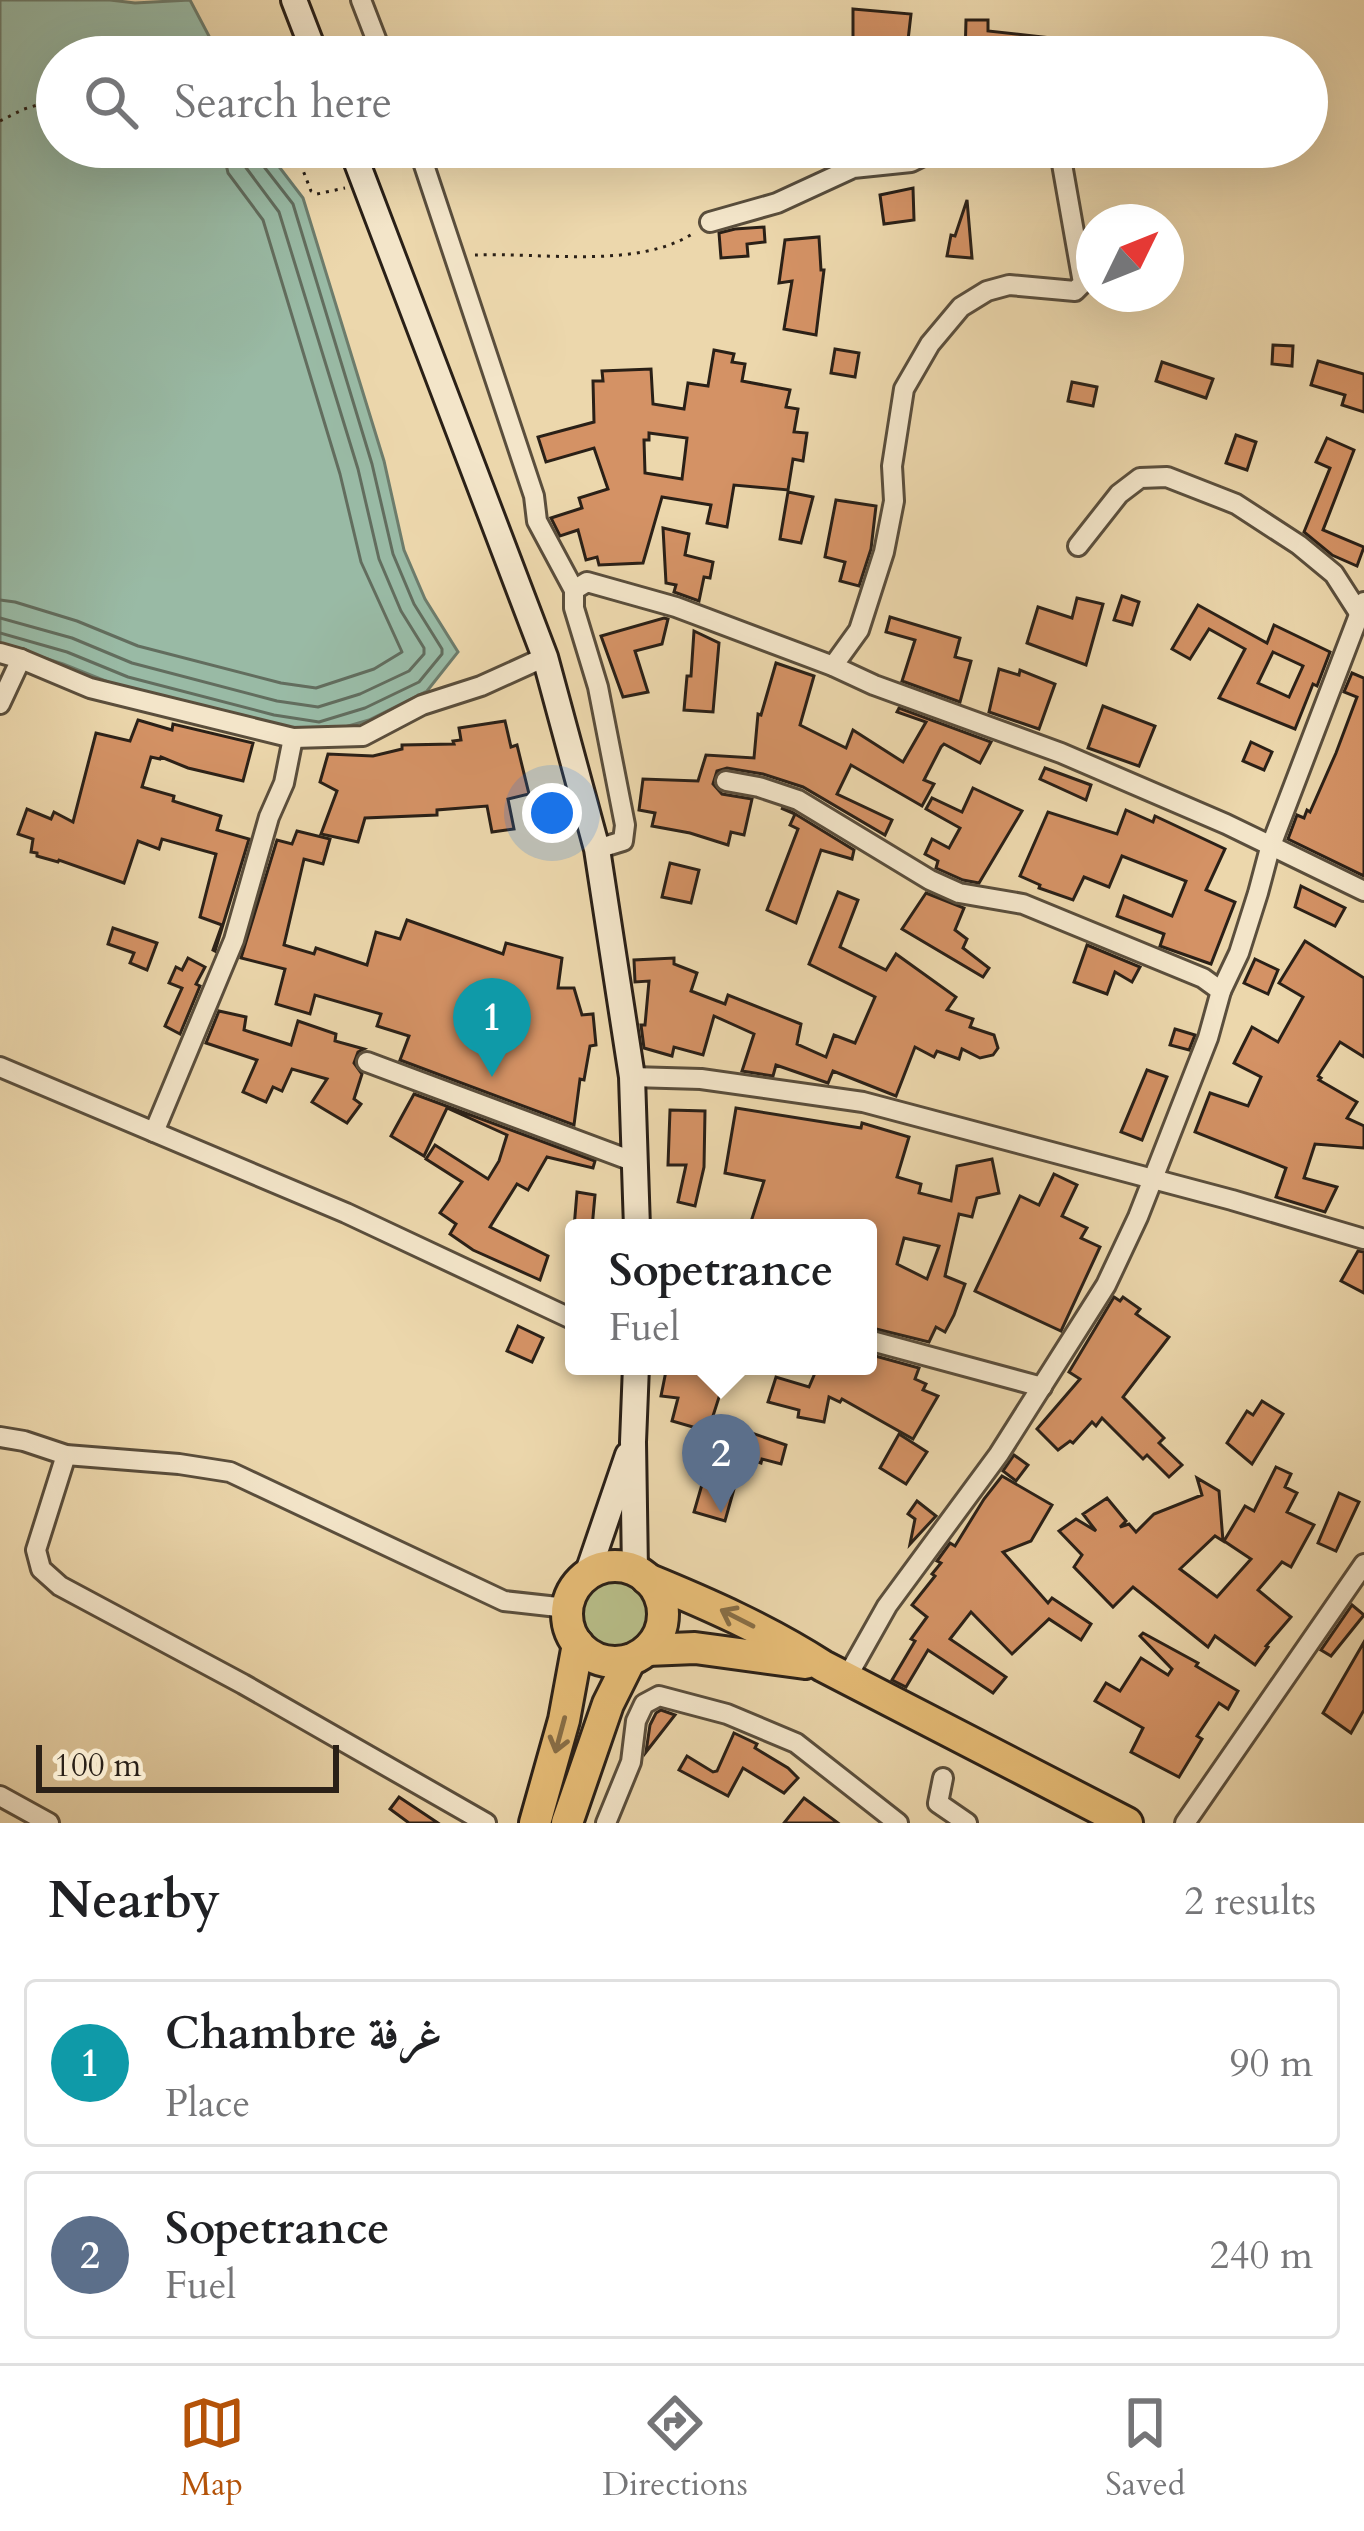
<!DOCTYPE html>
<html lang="en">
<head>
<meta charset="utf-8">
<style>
	:root { --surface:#fff; --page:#f2f2f2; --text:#202124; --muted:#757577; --line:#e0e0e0; --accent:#b45309 }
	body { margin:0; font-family:Cardo,Amiri,serif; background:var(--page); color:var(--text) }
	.compass { position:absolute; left:1076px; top:204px; width:108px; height:108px; border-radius:50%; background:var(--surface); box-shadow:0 12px 48px #0002; rotate:47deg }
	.scale { position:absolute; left:36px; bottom:30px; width:303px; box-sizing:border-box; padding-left:12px; border:6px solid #2a2017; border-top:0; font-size:33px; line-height:42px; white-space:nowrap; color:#2a2017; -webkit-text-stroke:9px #f3e5c9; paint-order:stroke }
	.you { position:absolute; left:552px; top:813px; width:42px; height:42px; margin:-30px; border:9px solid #fff; border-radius:50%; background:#1a73e8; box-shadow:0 0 0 18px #1a73e833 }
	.badge { display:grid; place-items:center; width:78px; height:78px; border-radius:50%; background:var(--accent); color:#fff; font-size:39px; font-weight:700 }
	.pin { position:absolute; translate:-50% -99px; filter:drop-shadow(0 3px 6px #0008) }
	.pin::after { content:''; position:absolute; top:63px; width:42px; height:36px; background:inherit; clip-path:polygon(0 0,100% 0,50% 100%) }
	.popup { position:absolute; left:565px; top:1219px; width:312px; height:156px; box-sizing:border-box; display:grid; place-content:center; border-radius:12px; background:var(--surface); filter:drop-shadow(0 3px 9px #0005); font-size:39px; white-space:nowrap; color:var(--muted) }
	.popup b { font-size:45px; color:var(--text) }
	.popup::after { content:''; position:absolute; left:50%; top:100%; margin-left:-24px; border:24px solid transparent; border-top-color:var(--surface) }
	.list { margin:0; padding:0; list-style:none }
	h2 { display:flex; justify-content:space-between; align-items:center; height:156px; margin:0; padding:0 48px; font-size:51px }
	h2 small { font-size:39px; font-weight:400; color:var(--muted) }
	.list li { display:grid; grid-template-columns:78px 1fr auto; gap:36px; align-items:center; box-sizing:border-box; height:168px; margin:0 24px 24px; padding:0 24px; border:3px solid var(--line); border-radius:12px }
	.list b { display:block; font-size:45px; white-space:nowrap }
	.list p { margin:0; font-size:39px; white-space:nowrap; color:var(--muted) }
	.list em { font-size:39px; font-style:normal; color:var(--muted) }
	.icon { flex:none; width:66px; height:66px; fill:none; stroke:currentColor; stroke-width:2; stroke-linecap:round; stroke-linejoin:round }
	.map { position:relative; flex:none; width:1364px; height:1823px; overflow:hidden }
	.search { position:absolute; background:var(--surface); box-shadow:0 12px 48px #0002; left:36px; right:36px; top:36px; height:132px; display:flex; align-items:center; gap:30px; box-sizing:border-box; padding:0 42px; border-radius:66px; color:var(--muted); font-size:45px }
	.sheet { height:540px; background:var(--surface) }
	nav { display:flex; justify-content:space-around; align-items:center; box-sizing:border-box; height:168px; border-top:3px solid var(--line); background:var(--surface); font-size:33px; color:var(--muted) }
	nav a { display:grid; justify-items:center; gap:6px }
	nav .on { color:var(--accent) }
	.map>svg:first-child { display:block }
	.green { fill:#b8be89; stroke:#716f50; stroke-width:3 }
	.water { fill:#99baa5; stroke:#6d7c6c; stroke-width:3 }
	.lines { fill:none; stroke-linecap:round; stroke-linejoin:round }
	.shore { stroke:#626d5e; stroke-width:3 }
	.building { fill:#d49265; stroke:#2a2017; stroke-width:3; fill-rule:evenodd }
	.minor-casing { stroke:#5a4e3c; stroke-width:24 }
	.secondary-casing { stroke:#2a2017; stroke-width:30 }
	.trunk-casing { stroke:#2a2017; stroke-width:36 }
	.path { stroke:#2a2017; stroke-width:3; stroke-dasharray:3 6; stroke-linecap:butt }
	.minor { stroke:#f3e5c9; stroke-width:18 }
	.secondary { stroke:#f3e5c9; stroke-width:24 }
	.trunk { stroke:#e6bc76; stroke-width:30 }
	.oneway { stroke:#886e46 }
</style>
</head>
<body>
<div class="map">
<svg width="1364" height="1823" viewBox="0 0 1364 1823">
	<rect width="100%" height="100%" fill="#ecd7ac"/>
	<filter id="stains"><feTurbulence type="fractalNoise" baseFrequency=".00167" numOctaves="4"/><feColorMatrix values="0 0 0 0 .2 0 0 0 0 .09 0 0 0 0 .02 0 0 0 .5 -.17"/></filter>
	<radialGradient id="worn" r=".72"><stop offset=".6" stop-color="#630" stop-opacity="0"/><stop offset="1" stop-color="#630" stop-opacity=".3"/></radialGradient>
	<!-- green -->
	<circle class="green" cx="613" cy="1615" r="38"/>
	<!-- water -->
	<polygon class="water" points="0,0 110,0 135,3 190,0 220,57 57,57 57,147 264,147 303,198 384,461 404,550 425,599 458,652 427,691 369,720 321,734 271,727 123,688 63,664 0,644"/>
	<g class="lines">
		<!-- shore -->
		<g class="shore">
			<polyline points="0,600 15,602 77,621 138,646 281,683 316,688 374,669 402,652 361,562 340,474 263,220 228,173 222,147"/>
			<polyline points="0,618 72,638 132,663 277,701 318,707 360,694 409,671 424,654 424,648 401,611 379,559 358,469 279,212 244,165 240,147"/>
			<polyline points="0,633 67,652 128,677 274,715 319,722 365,708 419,682 442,654 442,649 414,604 393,554 372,464 293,204 258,159 255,147"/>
		</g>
	</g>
	<!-- building -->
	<g class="building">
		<polygon points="853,9 911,14 907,49 853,46"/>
		<polygon points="966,20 988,20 988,31 1061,39 1059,57 965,57"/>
		<polygon points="913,188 914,220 884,224 880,195"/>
		<polygon points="967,200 972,258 947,256 951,235 955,236"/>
		<polygon points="764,227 765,242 747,244 748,256 721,258 719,233 735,229"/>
		<polygon points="819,237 821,270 824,270 816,335 784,329 792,281 779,283 785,240"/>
		<polygon points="1273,345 1293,346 1292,366 1272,364"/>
		<polygon points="835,349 859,353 855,377 831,373"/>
		<path d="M714,350L734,354L732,362L745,364L742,381L790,390L786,407L798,409L794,432L807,433L803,461L793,459L788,490L734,485L727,527L707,523L711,505L662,497L643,563L599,565L597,557L586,560L578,530L560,536L551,518L582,508L579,498L608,489L594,448L546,462L538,437L594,422L593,381H603L602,371L651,369L653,404L684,409L688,383L708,386ZM649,433L687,438L682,479L645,473L644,440H649Z"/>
		<polygon points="1318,361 1364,374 1364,412 1342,405 1345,395 1311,385"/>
		<polygon points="1162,362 1213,379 1206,398 1156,381"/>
		<polygon points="1072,382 1097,387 1093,406 1068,401"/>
		<polygon points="1236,435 1256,442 1247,470 1226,463"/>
		<polygon points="1327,438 1354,450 1323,530 1364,547 1357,566 1332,555 1304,532 1330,468 1316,462"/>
		<polygon points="788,492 813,497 801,543 780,539"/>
		<polygon points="836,500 876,506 871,549 859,586 840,581 845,562 825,557"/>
		<polygon points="663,528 689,534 685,555 713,562 710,578 704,577 699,601 674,592 676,585 666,583"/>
		<polygon points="1122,596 1139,602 1132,625 1114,620"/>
		<polygon points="1077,598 1103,604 1086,665 1027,643 1038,607 1072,618"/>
		<path d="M1198,605L1267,643L1274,625L1330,652L1317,686L1313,684L1295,729L1219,698L1245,649L1209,629L1190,659L1172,649ZM1273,652L1303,666L1289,697L1258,683Z"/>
		<polygon points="890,617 960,638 955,657 971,661 960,702 902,681 915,640 886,632"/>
		<polygon points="664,618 668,619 662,644 635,651 648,692 623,697 601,636"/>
		<polygon points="694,631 719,643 713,712 684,710 687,676 691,676"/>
		<polygon points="776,663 814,676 800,725 846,748 853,730 903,762 926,722 897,712 899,708 991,742 980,763 944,744 941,747 924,780 934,784 922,806 851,765 837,794 892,820 885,835 803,787 763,774 727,768 717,771 713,784 722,794 752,799 744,835 731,832 728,845 690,833 652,826 655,813 639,810 643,779 698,781 706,755 754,758 758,714 761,715"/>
		<polygon points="999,669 1019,675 1020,670 1055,684 1039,729 989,712"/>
		<polygon points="1352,673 1364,678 1364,876 1288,839 1297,815 1304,818 1307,810 1310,812 1336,753 1357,697 1344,692"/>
		<polygon points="1103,706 1155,726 1139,766 1088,748"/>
		<polygon points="138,720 172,730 173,724 253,743 243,781 188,768 161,757 160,759 151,757 142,787 174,796 173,801 221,816 217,830 249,839 215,951 213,950 222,925 200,917 216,854 162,839 159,849 138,841 124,883 59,860 58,862 37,856 37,853 31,852 33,839 18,834 27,809 51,819 54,812 73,822 96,733 130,741"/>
		<polygon points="505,721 511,747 517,745 529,794 508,799 514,829 492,832 487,806 437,810 437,815 365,818 358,842 321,834 337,791 320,782 328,754 373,756 402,749 402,745 454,744 453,741 461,740 459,728"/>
		<polygon points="1251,742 1272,752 1264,770 1243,761"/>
		<polygon points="1045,768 1091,785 1086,800 1040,779"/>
		<polygon points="973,788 1022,811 979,883 963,880 936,868 938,861 925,854 932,839 949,848 960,828 926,809 932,798 962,812"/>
		<polygon points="781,808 792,812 854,850 852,859 821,850 796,923 767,910 798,829 790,825 795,814"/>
		<polygon points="1126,810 1153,822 1155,816 1225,849 1206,890 1235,902 1211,964 1160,946 1164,934 1117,916 1124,896 1172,916 1186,881 1122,856 1109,887 1084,877 1073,900 1039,888 1040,885 1020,876 1048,812 1117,834"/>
		<polygon points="297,831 330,839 323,864 304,859 284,945 314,954 316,948 367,965 376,932 400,939 407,920 503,954 506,943 562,958 558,988 574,988 582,1015 593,1014 596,1045 590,1046 584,1080 580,1079 574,1125 400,1060 409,1036 377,1026 381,1014 315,995 310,1014 276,1004 285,969 241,958 277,840 292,844"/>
		<polygon points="670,863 699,870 691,903 662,897"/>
		<polygon points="1301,886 1345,908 1335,926 1295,907"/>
		<polygon points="838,892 858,900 840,947 886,970 896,954 956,997 947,1010 973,1019 970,1027 994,1035 998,1048 993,1055 980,1058 962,1049 959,1059 937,1051 934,1057 915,1047 896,1096 833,1071 828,1083 776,1065 773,1076 742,1071 754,1034 714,1016 703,1055 674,1047 672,1056 644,1048 641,1025 645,1025 649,981 635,982 634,960 674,958 674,964 697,973 691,991 725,1004 728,995 801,1024 797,1044 826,1057 834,1035 855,1043 875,997 809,964"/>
		<polygon points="926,893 964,908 955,930 967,939 963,948 989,968 983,977 902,929"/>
		<polygon points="113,928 157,943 147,970 130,963 134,953 108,944"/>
		<polygon points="1305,941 1364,978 1364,1057 1340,1042 1318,1076 1321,1078 1319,1080 1357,1102 1347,1118 1364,1126 1364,1148 1315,1144 1304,1178 1337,1187 1325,1212 1276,1197 1286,1168 1195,1132 1210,1093 1248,1106 1261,1077 1234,1063 1252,1027 1278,1042 1303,997 1279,983"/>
		<polygon points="1087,945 1140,967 1132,982 1115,972 1107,994 1074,982"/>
		<polygon points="188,958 205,967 196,984 200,986 180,1034 165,1026 182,988 169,983 176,967 182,970"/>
		<polygon points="1255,959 1278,970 1268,994 1244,983"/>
		<polygon points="219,1011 246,1017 244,1030 291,1045 298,1021 336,1034 335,1041 364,1049 358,1052 354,1063 362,1074 354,1099 361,1104 347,1123 312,1102 327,1079 292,1069 282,1091 273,1087 266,1102 243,1092 257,1060 206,1043"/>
		<polygon points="1175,1029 1195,1035 1189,1050 1170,1045"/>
		<polygon points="1147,1070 1167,1077 1142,1140 1121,1132"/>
		<polygon points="414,1094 595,1161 593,1168 547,1157 528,1190 517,1184 490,1227 548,1256 540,1280 473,1250 450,1234 456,1224 440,1213 462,1182 426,1159 435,1145 488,1179 499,1161 507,1135 447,1108 424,1156 391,1136"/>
		<path d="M736,1108L861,1128L862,1123L909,1137L897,1177L921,1184L919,1193L951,1201L957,1166L992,1159L999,1193L977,1198L972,1217L959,1214L945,1276L965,1284L954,1315L945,1332L936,1327L929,1342L868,1327V1228H749L764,1181L725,1173ZM904,1238L939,1246L927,1279L897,1264Z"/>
		<polygon points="670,1110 705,1111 704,1167 695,1206 678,1202 686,1165 668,1165"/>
		<polygon points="1054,1174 1077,1185 1062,1216 1087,1228 1081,1238 1100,1247 1061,1331 975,1291 1020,1196 1039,1205"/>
		<polygon points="577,1192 595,1195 592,1228 574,1228"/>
		<polygon points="1358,1251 1364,1252 1364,1293 1341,1281"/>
		<polygon points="1114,1297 1120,1301 1123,1297 1140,1309 1136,1314 1169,1337 1123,1397 1164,1438 1159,1443 1182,1465 1169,1477 1147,1455 1143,1459 1102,1418 1096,1426 1092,1422 1073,1443 1070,1441 1058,1450 1037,1429 1080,1379 1069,1372"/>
		<polygon points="518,1326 543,1338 532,1362 507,1351"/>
		<polygon points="868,1354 919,1368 915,1379 926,1384 923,1390 938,1396 913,1439 842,1399 840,1402 829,1397 824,1422 798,1417 799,1410 768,1402 776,1377 809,1387 818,1366 868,1366"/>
		<polygon points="667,1366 729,1366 712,1419 786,1445 781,1464 762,1459 761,1463 743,1457 725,1521 694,1512 710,1457 693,1452 700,1429 672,1421 678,1398 661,1396"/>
		<polygon points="1262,1401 1283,1414 1252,1464 1227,1443 1247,1411 1253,1415"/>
		<polygon points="899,1434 927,1452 906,1484 880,1468"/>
		<polygon points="1014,1455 1028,1465 1016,1481 1003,1471"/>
		<polygon points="1276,1467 1291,1474 1285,1487 1297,1493 1287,1512 1314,1525 1291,1567 1282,1562 1258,1590 1291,1617 1266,1646 1268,1647 1255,1665 1215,1636 1208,1647 1133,1587 1113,1607 1074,1567 1082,1555 1059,1531 1076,1519 1096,1531 1083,1514 1107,1498 1126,1521 1120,1527 1129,1524 1136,1532 1154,1514 1202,1495 1197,1478 1219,1491 1223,1541 1215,1536 1180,1569 1217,1597 1251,1559 1224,1541 1245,1506 1254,1511"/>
		<polygon points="1002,1476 1052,1505 1031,1541 1003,1552 1048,1603 1052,1598 1091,1624 1081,1640 1049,1619 1012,1654 971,1612 950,1639 1006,1677 993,1693 928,1650 906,1687 892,1680 915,1641 911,1639 927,1617 912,1605 935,1576 932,1574 941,1563 937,1561 950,1543 955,1546 984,1499"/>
		<polygon points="1339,1493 1359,1502 1336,1551 1318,1543"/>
		<polygon points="917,1501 936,1516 910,1544 915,1519 908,1514"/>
		<polygon points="1352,1605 1364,1615 1331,1656 1321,1650"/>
		<polygon points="1143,1633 1198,1663 1196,1666 1238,1691 1228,1709 1219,1703 1197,1736 1202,1739 1179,1777 1131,1752 1143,1728 1095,1701 1106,1683 1120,1691 1141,1658 1168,1675 1172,1669 1140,1636"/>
		<polygon points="1364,1642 1364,1710 1351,1733 1323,1713"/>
		<polygon points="661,1710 675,1715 646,1752 650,1725 656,1713"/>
		<polygon points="734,1733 757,1744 755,1748 788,1768 798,1778 784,1793 743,1768 728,1796 679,1770 687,1756 713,1772 717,1771"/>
		<polygon points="399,1797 438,1823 409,1823 390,1809"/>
		<polygon points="804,1798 838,1823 784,1823"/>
	</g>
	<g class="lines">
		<defs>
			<g id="minor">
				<polyline points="361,0 383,57"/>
				<polyline points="418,147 534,496 537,521 574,590"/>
				<polyline points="710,222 777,203 853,168 911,162 941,147"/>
				<polyline points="1078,546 1119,494 1140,478 1167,477 1236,504 1299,545 1334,574 1359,613"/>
				<polyline points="0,653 21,659 90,688 293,738 363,736 422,705 481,686 545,657"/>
				<polyline points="833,666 859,630 884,552 894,501 892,466 904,389 930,344 961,307 987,291 1009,285 1075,291 1083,283 1059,147"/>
				<polyline points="0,704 21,659"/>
				<polyline points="726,781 759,787 798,800 930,880 959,893 1023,904 1203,978 1221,991"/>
				<polyline points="597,849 623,841 625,825 598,687 574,608 574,590 587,582 676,607 833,666 874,685 1061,753 1226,824 1364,891"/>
				<polyline points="367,1062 635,1162"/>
				<polyline points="0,1067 346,1213 574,1320"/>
				<polyline points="632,1077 701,1079 863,1102 1232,1200 1364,1239"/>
				<polyline points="154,1132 234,940 269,817 284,783 293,738"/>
				<polyline points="868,1340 1042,1387"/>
				<polyline points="0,1437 24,1441 66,1455 179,1464 230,1472 504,1601 567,1608"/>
				<polyline points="66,1455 36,1550 41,1569 60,1586 243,1684 486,1823"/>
				<polyline points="847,1677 887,1606 999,1454 1106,1285 1138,1217 1208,1038 1221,991 1239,953 1258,893 1270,848 1364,602"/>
				<polyline points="943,1778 938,1803 967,1823"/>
				<polyline points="0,1796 49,1823"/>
				<polyline points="606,1823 631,1762 636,1721 644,1704 659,1696 727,1714 796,1743 898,1823"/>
				<polyline points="1185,1823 1364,1564"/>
			</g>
			<g id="secondary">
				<polyline points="294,0 316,57"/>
				<polyline points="351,147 545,657 597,849 632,1077 637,1228"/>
				<polyline points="635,1571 633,1442 636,1366"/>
				<polyline points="587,1575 628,1455"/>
			</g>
			<g id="trunk">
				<circle cx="615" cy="1614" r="48"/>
				<path d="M647,1579C708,1604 767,1630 823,1666L1127,1823"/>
				<polyline points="647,1650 695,1648 805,1663"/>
				<polyline points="535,1823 564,1720 578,1644"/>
				<polyline points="567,1823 608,1704 630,1660"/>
			</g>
		</defs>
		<!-- minor casing -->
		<use href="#minor" class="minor-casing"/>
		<!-- secondary casing -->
		<use href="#secondary" class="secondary-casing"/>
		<!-- trunk casing -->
		<use href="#trunk" class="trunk-casing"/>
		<!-- path -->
		<g class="path">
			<polyline points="0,121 24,109 57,99"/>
			<polyline points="294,147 311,191 317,194 345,188"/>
			<path d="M475,255C540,252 640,270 695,232"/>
		</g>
		<!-- minor -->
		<use href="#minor" class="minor"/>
		<!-- secondary -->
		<use href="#secondary" class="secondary"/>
		<!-- trunk -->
		<use href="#trunk" class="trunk"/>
	</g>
	<!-- one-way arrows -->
	<defs><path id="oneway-shaft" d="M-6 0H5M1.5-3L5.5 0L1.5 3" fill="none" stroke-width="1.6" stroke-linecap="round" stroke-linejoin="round" transform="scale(3)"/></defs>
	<g class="oneway">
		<use href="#oneway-shaft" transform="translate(737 1618) rotate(-153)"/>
		<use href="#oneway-shaft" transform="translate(560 1735) rotate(105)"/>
	</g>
	<rect width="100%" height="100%" filter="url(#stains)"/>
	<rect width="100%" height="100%" fill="url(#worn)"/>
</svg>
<svg class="compass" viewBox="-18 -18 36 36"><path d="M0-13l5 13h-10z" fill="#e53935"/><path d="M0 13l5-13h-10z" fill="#757577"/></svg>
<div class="scale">100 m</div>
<div class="you"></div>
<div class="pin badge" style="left:492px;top:1077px;background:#0f9aa8">1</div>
<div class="pin badge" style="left:721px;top:1513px;background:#5c6f8a">2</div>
<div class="popup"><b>Sopetrance</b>Fuel</div>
<div class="search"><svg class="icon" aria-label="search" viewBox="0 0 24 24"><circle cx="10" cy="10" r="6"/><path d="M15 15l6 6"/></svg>Search here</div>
</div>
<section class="sheet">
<h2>Nearby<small>2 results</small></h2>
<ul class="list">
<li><span class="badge" style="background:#0f9aa8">1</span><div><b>Chambre غرفة</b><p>Place</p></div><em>90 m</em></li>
<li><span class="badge" style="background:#5c6f8a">2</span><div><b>Sopetrance</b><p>Fuel</p></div><em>240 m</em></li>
</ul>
</section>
<nav>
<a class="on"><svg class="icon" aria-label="map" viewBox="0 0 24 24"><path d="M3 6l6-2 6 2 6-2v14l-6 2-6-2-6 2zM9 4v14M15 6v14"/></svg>Map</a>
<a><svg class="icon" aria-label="directions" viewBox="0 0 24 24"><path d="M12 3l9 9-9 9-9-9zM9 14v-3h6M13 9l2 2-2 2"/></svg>Directions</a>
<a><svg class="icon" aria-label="saved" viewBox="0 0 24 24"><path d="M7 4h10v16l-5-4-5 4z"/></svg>Saved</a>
</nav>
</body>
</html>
